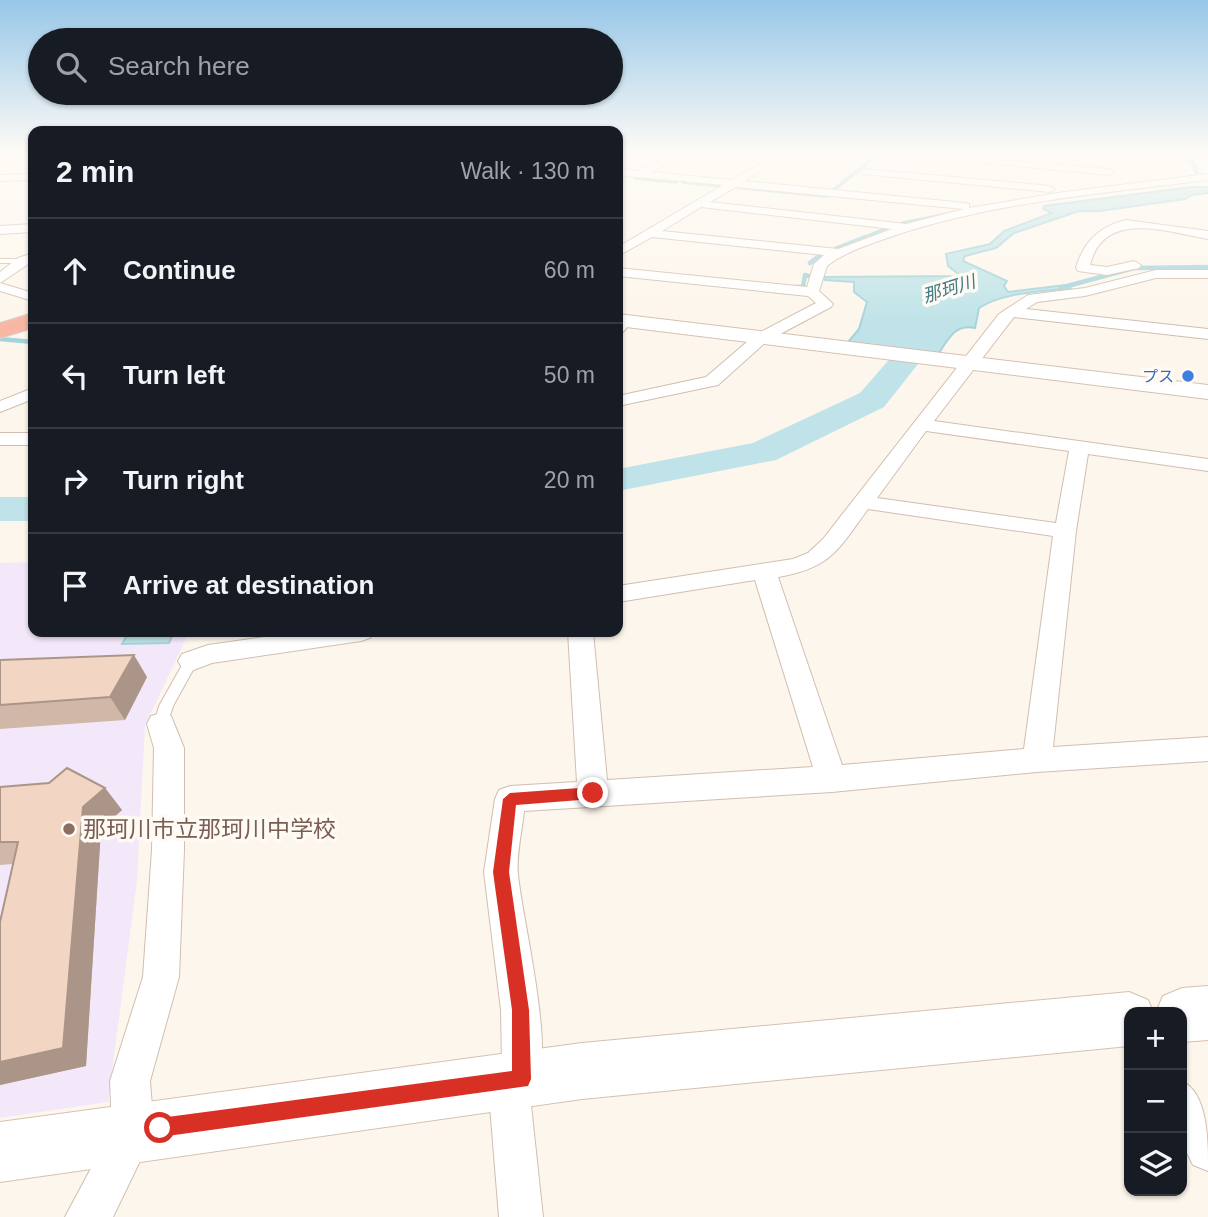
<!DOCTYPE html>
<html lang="en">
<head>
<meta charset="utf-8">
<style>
	:root { --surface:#171b24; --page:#242831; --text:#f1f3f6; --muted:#9ea1a6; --line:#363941 }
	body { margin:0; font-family:Helvetica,"Noto Sans JP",sans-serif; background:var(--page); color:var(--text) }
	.controls { position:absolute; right:21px; bottom:21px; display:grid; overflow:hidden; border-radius:14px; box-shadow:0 2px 5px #0004 }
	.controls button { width:63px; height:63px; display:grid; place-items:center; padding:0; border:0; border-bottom:2px solid var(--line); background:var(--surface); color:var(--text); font:35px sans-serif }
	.stop { position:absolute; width:21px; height:21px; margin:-16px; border:5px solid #d93025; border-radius:50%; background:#fff }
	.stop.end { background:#d93025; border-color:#fff; box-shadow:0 2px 7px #0008 }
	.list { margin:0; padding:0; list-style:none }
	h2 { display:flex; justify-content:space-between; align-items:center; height:91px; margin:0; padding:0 28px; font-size:30px }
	h2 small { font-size:23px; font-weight:400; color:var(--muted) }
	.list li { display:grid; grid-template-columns:46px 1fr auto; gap:21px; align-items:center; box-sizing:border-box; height:105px; padding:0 28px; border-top:2px solid var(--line) }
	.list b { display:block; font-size:26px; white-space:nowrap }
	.list em { font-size:23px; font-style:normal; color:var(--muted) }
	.icon { flex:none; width:38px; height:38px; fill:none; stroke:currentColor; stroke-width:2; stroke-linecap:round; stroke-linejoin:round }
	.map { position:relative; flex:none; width:1208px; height:1217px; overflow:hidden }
	.search { position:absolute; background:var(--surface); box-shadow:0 2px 5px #0004; left:28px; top:28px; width:595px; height:77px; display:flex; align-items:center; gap:18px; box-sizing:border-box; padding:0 24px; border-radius:38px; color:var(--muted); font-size:26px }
	.panel { position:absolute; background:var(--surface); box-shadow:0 2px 5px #0004; left:28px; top:126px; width:595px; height:511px; border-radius:14px }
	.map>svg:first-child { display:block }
	.education { fill:#f3e8fa }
	.water { fill:#bfe3e8; stroke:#a5d3da; stroke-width:2 }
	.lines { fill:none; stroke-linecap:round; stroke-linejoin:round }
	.stream-far1 { stroke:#a5d3da; stroke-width:3.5 }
	.stream { stroke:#a5d3da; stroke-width:4.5 }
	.river { fill:#bfe3e8; fill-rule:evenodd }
	.lane-casing { stroke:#d1beb0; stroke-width:2 }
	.street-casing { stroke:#d1beb0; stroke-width:2 }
	.secondary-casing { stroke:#d6c0b0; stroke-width:2 }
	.highway-casing { stroke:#dad1cd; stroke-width:2 }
	.lane { fill:#fff; fill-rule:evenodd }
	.street { fill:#fff; fill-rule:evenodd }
	.secondary { fill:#fff; fill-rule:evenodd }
	.highway { fill:#f7b7a3; fill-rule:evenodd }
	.wall { fill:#d1b7a8 }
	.shaded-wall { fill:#aa9588 }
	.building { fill:#f3d5c3; stroke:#aa9588; stroke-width:2 }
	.route { fill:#d93025 }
	.shop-dot { fill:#3f7fe0; stroke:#fffaf3; stroke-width:2.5 }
	.education-dot { fill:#8d6e63; stroke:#fffaf3; stroke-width:2.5 }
	.labels { text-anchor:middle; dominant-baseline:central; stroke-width:7; stroke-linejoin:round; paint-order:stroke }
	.far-shop-label { font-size:16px; fill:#366cbe; stroke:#fffaf3; text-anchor:end }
	.far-water-label { font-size:18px; font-style:italic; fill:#437c86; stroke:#fffaf3 }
	.near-education-label { font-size:23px; fill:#785e54; stroke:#fffaf3; text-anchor:start }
</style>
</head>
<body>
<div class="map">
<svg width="1208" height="1217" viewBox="0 0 1208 1217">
	<rect width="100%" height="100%" fill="#fdf6ec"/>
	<!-- education -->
	<polygon class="education" points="33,562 33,632 189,632 145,726 137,881 108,1102 0,1118 0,563"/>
	<!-- water -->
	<g class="water">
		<path d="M1192,187H1208V193L1192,195L1185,199L1100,211H1079L1014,233L996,248L965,256L963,261L1007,281L1004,286L1008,292L1065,285L1070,288C1041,292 1004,292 979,308L975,328C955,324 949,338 939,353L848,342L859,329L867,302L854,292V282L825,280L824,277L961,276L948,266L946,254L990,244L1004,231L1052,213L1043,209L1044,206Z"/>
		<polygon points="129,632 174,632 169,643 122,644"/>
	</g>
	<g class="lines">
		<!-- stream-far1 -->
		<g class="stream-far1">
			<polyline points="1183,153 1194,165 1198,176 1190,177"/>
			<polyline points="635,178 676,182"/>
			<polyline points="618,179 623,177"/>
			<polyline points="683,182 721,186"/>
			<polyline points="735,187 826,196"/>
			<polyline points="832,191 869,162 875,153"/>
			<polyline points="903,223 948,214"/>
			<polyline points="861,239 887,228"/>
		</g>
		<!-- stream -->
		<g class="stream">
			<polyline points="835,249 865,237"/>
			<polyline points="810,263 820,255"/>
			<polyline points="795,287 803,287 805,275 809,276"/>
			<polyline points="1060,288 1134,268 1208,267"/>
			<polyline points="0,339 33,342"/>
		</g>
		<!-- river -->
		<g class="river">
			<polygon points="917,297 926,299 930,305 937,340 884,407 776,460 618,491 618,469 753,443 860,393 907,339 904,305 908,299"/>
			<rect x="0" y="497" width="33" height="24"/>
		</g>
		<defs>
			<g id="lane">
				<polygon points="0,259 23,259 26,261 23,263 0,263"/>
				<polygon points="191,656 196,658 198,661 173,706 166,728 161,730 156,728 154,724 159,706 186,658"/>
			</g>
			<g id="street">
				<polygon points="8,153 20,153 0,165 0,158"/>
				<path d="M674,153H686L651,172L732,180L778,153H789L745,181L965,203L969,204V208L1064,192L1208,174V180C1103,193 997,202 896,235C873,243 846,251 827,266L819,291L833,304L831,307L767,341L718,385L618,406V396L706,377L755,335L816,303L808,296L618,276V268L807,287L814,264L824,255L652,237L618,256V247L723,185L618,175V169L637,171ZM736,187L964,209L906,224L710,202ZM701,207L892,229L838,249L662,231Z"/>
				<polygon points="881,153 923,153 1109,169 1114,172 1109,175"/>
				<polygon points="866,169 1050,186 1055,189 1050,192 862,174 862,170"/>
				<polygon points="33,174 33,180 0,181 0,175"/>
				<path d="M1126,220L1208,231V239C1167,232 1104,209 1090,265L1107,267L1134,261L1141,265L1139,268L1107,275L1078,271L1076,268C1083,242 1100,226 1126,220Z"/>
				<polygon points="33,224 33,232 0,234 0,226"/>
				<polygon points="33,253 33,261 0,283 33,293 33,301 0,291 0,272 18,258"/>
				<path d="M1156,270H1208V278H1156L1085,296L1037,302L1026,309L1208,329V339L1014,317L934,421L1208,459V471L1088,454L1076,531L1053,747L1208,737V761L1037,772L832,792L524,811C522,832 516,855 518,875C524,929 555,1047 536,1093L530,1096L543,1217H499L488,1081L494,1067L502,1064L501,1010L484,872L495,799L499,790L510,786L577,782L568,632H593L607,780L813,767L755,580L618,602V586L793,559L808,553L823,539L999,314L1028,295L1085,288ZM926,431L1069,451L1056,523L877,498ZM868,509L1053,536L1024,749L842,765L778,577C831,568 838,550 868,509Z"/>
				<polygon points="625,317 632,321 623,332 618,334 618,320"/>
				<polygon points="33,388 33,399 0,412 0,401"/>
				<rect x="0" y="433" width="33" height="12"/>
				<polygon points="299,632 374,632 370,638 361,641 212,663 191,671 182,668 178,661 182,654 208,645"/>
				<polygon points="161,713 171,716 184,748 184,850 179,977 150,1081 154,1132 113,1217 65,1217 112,1129 110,1081 143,977 152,850 154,748 147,724 151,716"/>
				<path d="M1182,1081C1208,1094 1208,1139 1208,1171L1193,1165L1182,1143Z"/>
			</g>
			<g id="secondary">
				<polygon points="1188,153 1202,153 1208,161 1208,174 1203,173"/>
				<polygon points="618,314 1208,385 1208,399 618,326"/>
				<polygon points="1208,986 1208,1040 1182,1042 1182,1012 1156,1012 1163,996 1182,988"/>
				<polygon points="1129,992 1148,1000 1153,1012 1129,1012 1129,1046 582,1099 0,1182 0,1122 582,1043"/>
			</g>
			<polygon id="highway" points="33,313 33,328 0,338 0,323"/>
		</defs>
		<!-- lane casing -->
		<use href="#lane" class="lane-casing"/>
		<!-- street casing -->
		<use href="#street" class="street-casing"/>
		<!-- secondary casing -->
		<use href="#secondary" class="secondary-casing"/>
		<!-- highway casing -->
		<use href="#highway" class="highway-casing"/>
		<!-- lane -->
		<use href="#lane" class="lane"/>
		<!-- street -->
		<use href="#street" class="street"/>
		<!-- secondary -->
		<use href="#secondary" class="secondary"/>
		<!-- highway -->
		<use href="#highway" class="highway"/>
	</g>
	<!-- wall -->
	<g class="wall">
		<polygon points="0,660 147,677 125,720 0,729"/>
		<polygon points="0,787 105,788 122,810 101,829 86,1066 0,1085 0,922 13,864 0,865"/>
	</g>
	<!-- shaded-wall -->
	<g class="shaded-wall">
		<polygon points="134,655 147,677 125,720 110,697"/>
		<polygon points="105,788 122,810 101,829 86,1066 0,1085 0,1062 83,807"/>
	</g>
	<!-- building -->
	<g class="building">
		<polygon points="134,655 110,697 0,705 0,660"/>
		<polygon points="67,768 105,788 83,807 63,1048 0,1062 0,922 18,842 0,842 0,787 49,783"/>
	</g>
	<!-- sky -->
	<linearGradient id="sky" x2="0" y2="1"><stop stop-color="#97c7e8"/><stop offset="0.47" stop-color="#fefbf6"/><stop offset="1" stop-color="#fefbf6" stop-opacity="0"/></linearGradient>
	<rect width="1208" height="324" fill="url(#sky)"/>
	<!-- route -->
	<polygon class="route" points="593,787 600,793 593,799 516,805 509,872 529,1010 531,1079 528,1086 160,1137 153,1135 150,1128 153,1121 160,1118 512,1071 512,1010 493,872 503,799 510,793"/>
	<!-- markers -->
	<circle class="shop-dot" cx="1188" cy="376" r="7"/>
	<circle class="education-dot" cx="69" cy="829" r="7"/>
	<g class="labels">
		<!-- far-shop labels -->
		<g class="far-shop-label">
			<text x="1174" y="376">プス</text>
		</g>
		<!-- far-water labels -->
		<g class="far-water-label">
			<text transform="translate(949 289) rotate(-17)">那珂川</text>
		</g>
		<!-- near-education labels -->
		<g class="near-education-label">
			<text x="83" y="829">那珂川市立那珂川中学校</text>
		</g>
	</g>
</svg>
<div class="controls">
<button>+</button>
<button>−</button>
<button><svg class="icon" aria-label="layers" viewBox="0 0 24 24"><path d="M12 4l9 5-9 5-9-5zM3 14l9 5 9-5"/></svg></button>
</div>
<div class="stop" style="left:160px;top:1128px"></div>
<div class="stop end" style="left:593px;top:793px"></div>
<div class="search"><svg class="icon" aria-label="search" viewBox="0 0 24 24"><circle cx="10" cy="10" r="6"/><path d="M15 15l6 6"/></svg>Search here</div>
<section class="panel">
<h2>2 min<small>Walk · 130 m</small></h2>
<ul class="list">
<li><svg class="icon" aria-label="ahead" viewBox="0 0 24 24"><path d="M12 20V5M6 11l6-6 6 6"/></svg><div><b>Continue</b></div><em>60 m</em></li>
<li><svg class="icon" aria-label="left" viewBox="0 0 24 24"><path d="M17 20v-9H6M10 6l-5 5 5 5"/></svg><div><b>Turn left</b></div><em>50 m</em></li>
<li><svg class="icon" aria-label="right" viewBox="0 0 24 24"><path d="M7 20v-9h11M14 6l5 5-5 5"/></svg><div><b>Turn right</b></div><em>20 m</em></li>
<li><svg class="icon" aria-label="arrive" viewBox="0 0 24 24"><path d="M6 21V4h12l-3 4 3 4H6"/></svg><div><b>Arrive at destination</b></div></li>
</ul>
</section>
</div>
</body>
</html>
